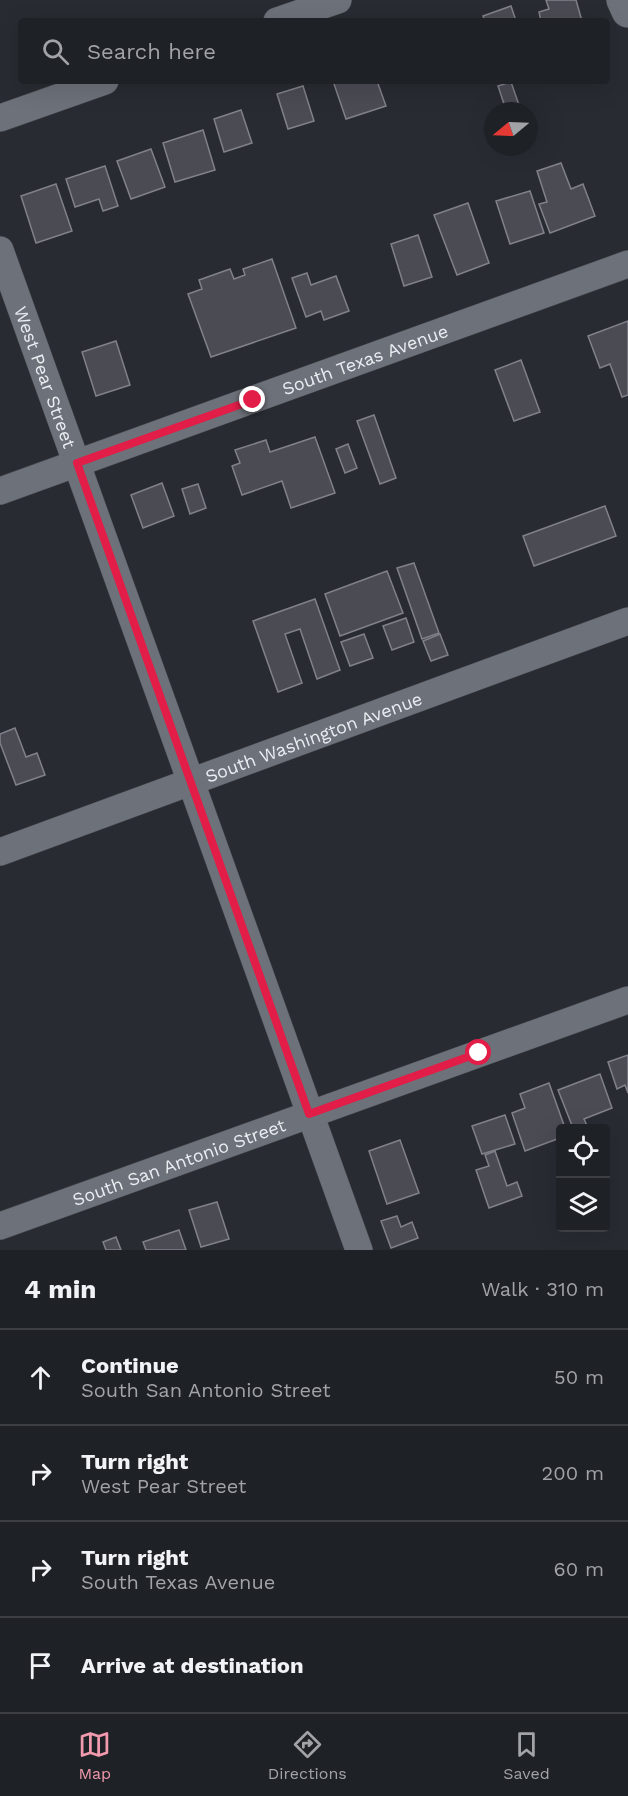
<!DOCTYPE html>
<html lang="en">
<head>
<meta charset="utf-8">
<style>
	:root { --surface:#1e2126; --page:#2b2e32; --text:#f1f3f6; --muted:#a1a3a7; --line:#3c3e43; --accent:#f29aad }
	body { margin:0; font-family:"Work Sans",sans-serif; background:var(--page); color:var(--text) }
	.controls { position:absolute; right:18px; bottom:18px; display:grid; overflow:hidden; border-radius:6px; box-shadow:0 6px 24px #0002 }
	.controls button { width:54px; height:54px; display:grid; place-items:center; padding:0; border:0; border-bottom:2px solid var(--line); background:var(--surface); color:var(--text); font:30px sans-serif }
	.compass { position:absolute; left:484px; top:102px; width:54px; height:54px; border-radius:50%; background:var(--surface); box-shadow:0 6px 24px #0002; rotate:251deg }
	.stop { position:absolute; width:18px; height:18px; margin:-14px; border:4px solid #e11d48; border-radius:50%; background:#fff }
	.stop.end { background:#e11d48; border-color:#fff; box-shadow:0 2px 6px #0008 }
	.list { margin:0; padding:0; list-style:none }
	h2 { display:flex; justify-content:space-between; align-items:center; height:78px; margin:0; padding:0 24px; font-size:26px }
	h2 small { font-size:20px; font-weight:400; color:var(--muted) }
	.list li { display:grid; grid-template-columns:39px 1fr auto; gap:18px; align-items:center; box-sizing:border-box; height:96px; padding:0 24px; border-top:2px solid var(--line) }
	.list b { display:block; font-size:22px; white-space:nowrap }
	.list p { margin:0; font-size:20px; white-space:nowrap; color:var(--muted) }
	.list em { font-size:20px; font-style:normal; color:var(--muted) }
	.icon { flex:none; width:33px; height:33px; fill:none; stroke:currentColor; stroke-width:2; stroke-linecap:round; stroke-linejoin:round }
	.map { position:relative; flex:none; width:628px; height:1250px; overflow:hidden }
	.search { position:absolute; background:var(--surface); box-shadow:0 6px 24px #0002; left:18px; right:18px; top:18px; height:66px; display:flex; align-items:center; gap:15px; box-sizing:border-box; padding:0 21px; border-radius:6px; color:var(--muted); font-size:22px }
	.sheet { height:462px; background:var(--surface) }
	nav { display:flex; justify-content:space-around; align-items:center; box-sizing:border-box; height:84px; border-top:2px solid var(--line); background:var(--surface); font-size:16px; color:var(--muted) }
	nav a { display:grid; justify-items:center; gap:3px }
	nav .on { color:var(--accent) }
	.map>svg:first-child { display:block }
	.building { fill:#4b4b54; stroke:#81818a; stroke-width:1.5 }
	.lines { fill:none; stroke-linecap:round; stroke-linejoin:round }
	.street-casing { stroke:#45484e; stroke-width:28 }
	.secondary-casing { stroke:#45484e; stroke-width:34 }
	.street { stroke:#6d7179; stroke-width:27 }
	.secondary { stroke:#6d7179; stroke-width:33 }
	.route { stroke:#e11d48; stroke-width:8 }
	.labels { text-anchor:middle; dominant-baseline:central; stroke-width:5; stroke-linejoin:round; paint-order:stroke }
	.street-label { font-size:18px; fill:#eaedf1; stroke:#282c32 }
</style>
</head>
<body>
<div class="map">
<svg width="628" height="1250" viewBox="0 0 628 1250">
	<rect width="100%" height="100%" fill="#282c32"/>
	<!-- building -->
	<g class="building">
		<polygon points="546,0 576,0 582,21 541,21 539,12 549,9"/>
		<polygon points="511,6 516,21 485,21 483,16"/>
		<polygon points="333,81 377,81 386,106 346,119"/>
		<polygon points="511,82 519,105 506,110 498,86"/>
		<polygon points="303,86 314,121 288,129 277,94"/>
		<polygon points="241,110 252,143 224,152 214,119"/>
		<polygon points="203,130 215,170 175,182 163,143"/>
		<polygon points="151,149 165,187 131,199 117,161"/>
		<polygon points="561,163 571,189 583,184 595,216 550,233 539,204 547,202 537,171"/>
		<polygon points="105,166 118,206 103,211 99,199 75,207 66,179"/>
		<polygon points="56,184 72,231 36,243 21,196"/>
		<polygon points="530,191 544,233 510,244 496,201"/>
		<polygon points="468,203 489,263 457,275 434,215"/>
		<polygon points="418,235 432,277 404,286 391,244"/>
		<polygon points="272,259 296,328 211,357 188,294 202,289 199,280 230,269 234,279 245,275 243,269"/>
		<polygon points="307,273 311,285 336,276 349,311 324,320 321,311 306,317 292,278"/>
		<polygon points="628,321 628,395 622,397 610,364 600,368 588,336"/>
		<polygon points="116,341 130,385 96,396 82,352"/>
		<polygon points="521,360 540,412 514,421 495,370"/>
		<polygon points="374,415 396,478 380,484 357,421"/>
		<polygon points="315,437 335,493 291,508 282,481 242,495 232,466 240,463 235,450 266,440 270,452"/>
		<polygon points="348,444 357,468 345,473 336,449"/>
		<polygon points="162,483 174,516 143,528 131,495"/>
		<polygon points="198,484 206,508 190,514 182,489"/>
		<polygon points="605,506 616,536 534,566 523,536"/>
		<polygon points="414,563 439,633 422,639 397,568"/>
		<polygon points="387,571 403,613 340,636 325,594"/>
		<polygon points="315,599 340,670 317,679 300,629 285,634 302,683 278,692 253,621"/>
		<polygon points="406,618 414,642 392,650 383,626"/>
		<polygon points="364,634 373,658 350,666 341,642"/>
		<polygon points="440,634 448,655 431,661 423,641"/>
		<polygon points="15,728 26,757 37,753 45,775 16,785 0,743 0,734"/>
		<polygon points="628,1055 628,1093 625,1085 617,1089 608,1062"/>
		<polygon points="600,1074 612,1108 584,1119 588,1128 573,1128 558,1090"/>
		<polygon points="549,1083 565,1128 560,1128 560,1138 525,1151 512,1113 525,1108 520,1094"/>
		<polygon points="505,1115 515,1144 482,1154 472,1126"/>
		<polygon points="400,1140 419,1193 387,1204 369,1151"/>
		<polygon points="495,1151 507,1186 517,1182 522,1196 489,1208 476,1170 489,1166 485,1155"/>
		<polygon points="217,1202 229,1239 201,1247 189,1210"/>
		<polygon points="397,1216 401,1227 412,1222 418,1238 391,1248 381,1221"/>
		<polygon points="179,1230 186,1250 146,1250 143,1242"/>
		<polygon points="116,1237 121,1250 106,1250 103,1242"/>
	</g>
	<g class="lines">
		<defs>
			<g id="street">
				<polyline points="277,21 338,0"/>
				<polyline points="0,118 105,81"/>
				<path id="s1" d="M0,250L359,1250"/>
				<path id="s2" d="M0,491L628,264"/>
				<path id="s3" d="M0,852L628,621"/>
				<path id="s4" d="M0,1226L628,1000"/>
			</g>
			<polyline id="secondary" points="623,0 628,11"/>
		</defs>
		<!-- street casing -->
		<use href="#street" class="street-casing"/>
		<!-- secondary casing -->
		<use href="#secondary" class="secondary-casing"/>
		<!-- street -->
		<use href="#street" class="street"/>
		<!-- secondary -->
		<use href="#secondary" class="secondary"/>
	</g>
	<g class="lines">
		<!-- route -->
		<polyline class="route" points="253,400 77,463 309,1114 479,1053"/>
	</g>
	<g class="labels">
		<!-- street labels -->
		<g class="street-label">
			<text stroke="none"><textPath href="#s2" startOffset="388">South Texas Avenue</textPath></text>
			<text stroke="none"><textPath href="#s1" startOffset="135">West Pear Street</textPath></text>
			<text stroke="none"><textPath href="#s3" startOffset="334">South Washington Avenue</textPath></text>
			<text stroke="none"><textPath href="#s4" startOffset="190">South San Antonio Street</textPath></text>
		</g>
	</g>
</svg>
<div class="controls">
<button><svg class="icon" aria-label="locate" viewBox="0 0 24 24"><circle cx="12" cy="12" r="6"/><path d="M12 2v4M12 18v4M2 12h4M18 12h4"/></svg></button>
<button><svg class="icon" aria-label="layers" viewBox="0 0 24 24"><path d="M12 4l9 5-9 5-9-5zM3 14l9 5 9-5"/></svg></button>
</div>
<svg class="compass" viewBox="-18 -18 36 36"><path d="M0-13l5 13h-10z" fill="#e53935"/><path d="M0 13l5-13h-10z" fill="#a1a3a7"/></svg>
<div class="stop" style="left:479px;top:1053px"></div>
<div class="stop end" style="left:253px;top:400px"></div>
<div class="search"><svg class="icon" aria-label="search" viewBox="0 0 24 24"><circle cx="10" cy="10" r="6"/><path d="M15 15l6 6"/></svg>Search here</div>
</div>
<section class="sheet">
<h2>4 min<small>Walk · 310 m</small></h2>
<ul class="list">
<li><svg class="icon" aria-label="ahead" viewBox="0 0 24 24"><path d="M12 20V5M6 11l6-6 6 6"/></svg><div><b>Continue</b><p>South San Antonio Street</p></div><em>50 m</em></li>
<li><svg class="icon" aria-label="right" viewBox="0 0 24 24"><path d="M7 20v-9h11M14 6l5 5-5 5"/></svg><div><b>Turn right</b><p>West Pear Street</p></div><em>200 m</em></li>
<li><svg class="icon" aria-label="right" viewBox="0 0 24 24"><path d="M7 20v-9h11M14 6l5 5-5 5"/></svg><div><b>Turn right</b><p>South Texas Avenue</p></div><em>60 m</em></li>
<li><svg class="icon" aria-label="arrive" viewBox="0 0 24 24"><path d="M6 21V4h12l-3 4 3 4H6"/></svg><div><b>Arrive at destination</b></div></li>
</ul>
</section>
<nav>
<a class="on"><svg class="icon" aria-label="map" viewBox="0 0 24 24"><path d="M3 6l6-2 6 2 6-2v14l-6 2-6-2-6 2zM9 4v14M15 6v14"/></svg>Map</a>
<a><svg class="icon" aria-label="directions" viewBox="0 0 24 24"><path d="M12 3l9 9-9 9-9-9zM9 14v-3h6M13 9l2 2-2 2"/></svg>Directions</a>
<a><svg class="icon" aria-label="saved" viewBox="0 0 24 24"><path d="M7 4h10v16l-5-4-5 4z"/></svg>Saved</a>
</nav>
</body>
</html>
